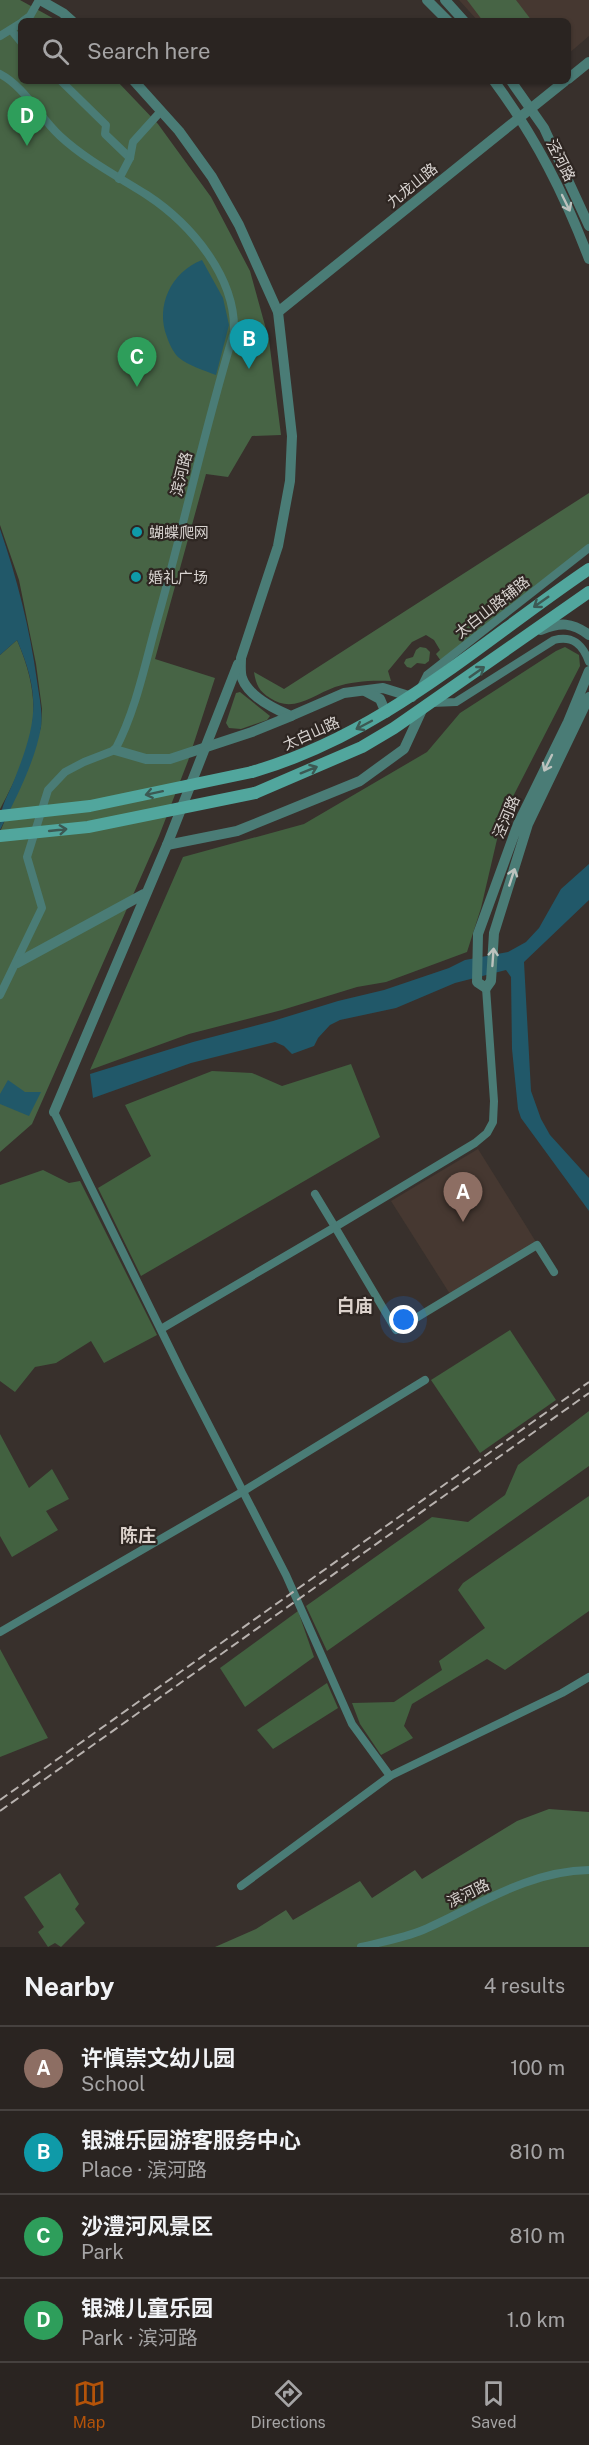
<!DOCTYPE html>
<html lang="en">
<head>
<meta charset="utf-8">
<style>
	:root { --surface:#2a2421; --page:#36302e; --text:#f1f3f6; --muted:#a5a4a5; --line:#46413f; --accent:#b45309 }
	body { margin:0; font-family:"Public Sans","Noto Sans SC",sans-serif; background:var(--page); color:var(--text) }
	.you { position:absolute; left:404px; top:1320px; width:21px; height:21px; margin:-15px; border:4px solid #fff; border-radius:50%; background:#1a73e8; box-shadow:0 0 0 9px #1a73e833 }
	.badge { display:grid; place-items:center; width:39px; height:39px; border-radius:50%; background:var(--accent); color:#fff; font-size:20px; font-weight:700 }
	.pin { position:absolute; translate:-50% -50px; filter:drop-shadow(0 2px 3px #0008) }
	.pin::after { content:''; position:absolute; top:32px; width:21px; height:18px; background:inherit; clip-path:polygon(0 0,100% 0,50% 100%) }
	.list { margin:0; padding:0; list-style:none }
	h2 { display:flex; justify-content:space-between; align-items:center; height:78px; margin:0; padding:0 24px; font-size:26px }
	h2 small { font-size:20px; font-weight:400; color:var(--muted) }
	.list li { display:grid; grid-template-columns:39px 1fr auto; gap:18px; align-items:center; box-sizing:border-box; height:84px; padding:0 24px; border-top:2px solid var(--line) }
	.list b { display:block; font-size:22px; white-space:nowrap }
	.list p { margin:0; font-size:20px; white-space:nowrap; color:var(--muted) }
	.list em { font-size:20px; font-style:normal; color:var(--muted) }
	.icon { flex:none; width:33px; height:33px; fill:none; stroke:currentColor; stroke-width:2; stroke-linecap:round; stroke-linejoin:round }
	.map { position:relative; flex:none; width:589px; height:1947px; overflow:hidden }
	.search { position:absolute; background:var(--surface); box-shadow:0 2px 4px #0004; left:18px; right:18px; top:18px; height:66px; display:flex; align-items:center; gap:15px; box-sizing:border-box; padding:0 21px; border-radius:9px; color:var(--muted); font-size:22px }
	.sheet { height:414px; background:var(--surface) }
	nav { display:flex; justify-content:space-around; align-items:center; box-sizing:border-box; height:84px; border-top:2px solid var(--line); background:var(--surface); font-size:16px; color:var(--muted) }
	nav a { display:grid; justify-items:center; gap:3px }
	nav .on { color:var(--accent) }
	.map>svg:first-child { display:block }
	.built { fill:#463831 }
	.green { fill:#476445 }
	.forest { fill:#426140 }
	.water { fill:#215869 }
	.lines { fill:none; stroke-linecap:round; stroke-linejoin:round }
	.minor { stroke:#4a7c76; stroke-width:8 }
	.tertiary { stroke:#4a7c76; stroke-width:10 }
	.secondary { stroke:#51a69d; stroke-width:12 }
	.rail { stroke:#b8b2af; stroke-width:2; stroke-dasharray:9 4.5; stroke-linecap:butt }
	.secondary-bridge { stroke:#51a69d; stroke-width:12 }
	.oneway { stroke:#bcc2be }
	.oneway2 { stroke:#3c5953 }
	.culture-dot { fill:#0f9aa8; stroke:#2e2622; stroke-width:2 }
	.labels { text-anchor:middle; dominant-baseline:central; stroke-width:4.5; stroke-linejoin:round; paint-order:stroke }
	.street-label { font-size:15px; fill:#d8d3d0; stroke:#2e2622 }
	.poi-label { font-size:15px; fill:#d8d3d0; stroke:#2e2622; text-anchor:start }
	.quarter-label { font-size:18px; font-weight:bold; fill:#dcd2cc; stroke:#2e2622 }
</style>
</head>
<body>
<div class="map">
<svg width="589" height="1947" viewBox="0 0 589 1947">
	<rect width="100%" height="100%" fill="#38302c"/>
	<!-- built -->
	<g class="built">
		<polygon points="459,0 589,0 589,36 568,54 568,21 478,21"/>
		<polygon points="478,1149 536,1242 450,1294 391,1201"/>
	</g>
	<!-- green -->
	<g class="green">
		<polygon points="0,0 20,0 58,21 21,21 21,81 117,81 158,124 211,197 250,271 269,340 281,435 252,436 228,477 206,474 155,659 215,678 188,761 159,836 32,1124 0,1152 0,832 32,756 41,727 42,709 36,664 19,580 0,525"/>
		<polygon points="467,0 516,0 532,21 483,21"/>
		<path d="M589,493V545L441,661L436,654L440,650L434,640L426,635L412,642L388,671L391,681C373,680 353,681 335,687C313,695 293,714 270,698C259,691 256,685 254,672L284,689Z"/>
		<path d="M17,640C46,708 34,745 0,809V655Z"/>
		<polygon points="420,647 426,648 430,652 429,661 425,664 417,663 411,668 407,667 404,663 406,659 413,657 416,650"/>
		<polygon points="240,692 270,716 267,720 241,729 229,728 226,723 236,693"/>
		<polygon points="549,1809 589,1812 589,1947 215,1947 256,1929 286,1910 293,1920 360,1881 372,1898 415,1870 422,1879 517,1821"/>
	</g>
	<!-- forest -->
	<g class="forest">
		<polygon points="565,647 579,655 580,666 502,818 481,908 467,952 386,982 357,987 282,1010 189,1034 90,1070 183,857 304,824 427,752 460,713 556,651"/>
		<polygon points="351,1064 380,1137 141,1276 98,1188 151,1156 125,1105 212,1071 252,1073 282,1086"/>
		<polygon points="43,1170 69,1183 80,1181 157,1335 104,1363 91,1341 56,1363 35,1367 15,1392 0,1381 0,1185"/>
		<polygon points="510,1330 556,1400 480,1453 431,1380"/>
		<polygon points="589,1411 589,1466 327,1651 306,1606 432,1517 468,1522 505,1495 518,1465"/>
		<polygon points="0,1434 29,1488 52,1469 69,1499 46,1511 58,1530 12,1557 0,1536"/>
		<polygon points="589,1496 589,1611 505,1670 487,1659 412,1704 404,1726 413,1738 381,1755 360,1724 352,1703 394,1702 442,1670 439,1661 485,1628 458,1590 463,1583"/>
		<polygon points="298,1611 314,1657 245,1707 220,1668"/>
		<polygon points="0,1649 48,1738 0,1757"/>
		<polygon points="327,1683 338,1708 273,1749 257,1730"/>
		<polygon points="60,1873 79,1904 75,1909 85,1923 61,1947 55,1943 48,1947 38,1932 44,1927 24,1897"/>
	</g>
	<!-- water -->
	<g class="water">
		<path d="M202,260L223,298L229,325L216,375C203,370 189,366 178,357C173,352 169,343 167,337C155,306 171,272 202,260Z"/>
		<path d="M0,529C17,578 30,629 37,681C39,696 43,712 41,727C35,762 16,798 0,830C0,804 6,801 15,778C37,722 41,696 17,640L0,655Z"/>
		<polygon points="589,864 589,900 524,962 531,1091 541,1119 550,1135 589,1178 589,1211 521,1118 518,1109 512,1049 511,977 506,970 455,983 396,1008 340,1020 330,1025 318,1038 314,1046 292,1054 284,1046 275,1042 191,1063 93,1098 90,1074 193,1042 273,1021 338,1001 384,990 449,968 465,960 508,952 526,942 539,928 561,889"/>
		<polygon points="8,1080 25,1092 41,1092 29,1116 0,1104 0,1094"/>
	</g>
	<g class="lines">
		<!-- minor -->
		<g class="minor">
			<polyline points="23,21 30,16 39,0"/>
			<polyline points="12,31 21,42"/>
			<polyline points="0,36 21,23"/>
			<path d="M0,74C25,87 39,117 60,136C86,160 117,176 147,195C191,224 236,277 234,332C204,430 183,530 155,628C144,669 135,712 115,750L84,762L65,772L48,790L27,857L42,908L0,995"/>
			<polyline points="61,81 106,125 105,134 130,158"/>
			<polyline points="119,179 130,158 133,142 161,111"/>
			<polyline points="420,689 427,675 589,548"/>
			<path d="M432,703L456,702L554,640C573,635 583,645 589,662"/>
			<polyline points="54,1112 182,1373 286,1575 352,1724 390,1776"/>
			<polyline points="315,1194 335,1227 475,1143 487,1133 493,1122 494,1101 486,988"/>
			<polyline points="161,1329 335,1227 396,1330 537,1245 554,1272"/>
			<polyline points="0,1632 242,1492 425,1380"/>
			<polyline points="241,1886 390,1776 562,1693 589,1677"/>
			<path d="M361,1947C381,1942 404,1938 423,1930C478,1906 527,1871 589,1870"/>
		</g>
		<!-- tertiary -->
		<g class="tertiary">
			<polyline points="40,0 63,13 72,21"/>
			<polyline points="427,0 448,21"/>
			<polyline points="445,0 464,21"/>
			<polyline points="568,79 589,62"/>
			<path d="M134,81L179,131L212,177L239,225L278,312L292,436L290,481L278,546L241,658C241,664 240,672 242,678C249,697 274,709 291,716L344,693L383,688L412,697"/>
			<path d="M494,81C536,138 564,193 589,259"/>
			<polyline points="511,81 544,128 589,226"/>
			<polyline points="278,312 565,81"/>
			<path d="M541,630C560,622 572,622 589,635"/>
			<polyline points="589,671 568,722 518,824 478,934 477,982 486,988 491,981 494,933 528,824 589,697"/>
			<polyline points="365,691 380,699 386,713"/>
			<polyline points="115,750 146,759 170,759 252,732 291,716"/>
			<polyline points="167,845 237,831 360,781 404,749 422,710"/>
			<polyline points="17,963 144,894"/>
			<polyline points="54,1112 167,845 238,664"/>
		</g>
		<!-- secondary -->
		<g class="secondary">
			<path d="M252,772C384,734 478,644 589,569"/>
			<polyline points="255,793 362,747 394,728 589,592"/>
		</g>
		<!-- rail -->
		<g class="rail">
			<polyline points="0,1800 589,1382"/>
			<polyline points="0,1811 589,1393"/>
		</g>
		<!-- secondary-bridge -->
		<g class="secondary-bridge">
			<polyline points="0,816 90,806 252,772"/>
			<polyline points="0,836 88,827 255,793"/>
		</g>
	</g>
	<!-- one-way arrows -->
	<defs><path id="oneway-shaft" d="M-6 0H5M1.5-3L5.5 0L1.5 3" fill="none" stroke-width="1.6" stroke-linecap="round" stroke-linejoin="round" transform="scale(1.5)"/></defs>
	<g class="oneway">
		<use href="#oneway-shaft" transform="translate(566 203) rotate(64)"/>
		<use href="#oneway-shaft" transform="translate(548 763) rotate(116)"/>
		<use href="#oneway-shaft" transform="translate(512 877) rotate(-72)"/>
		<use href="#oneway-shaft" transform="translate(493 957) rotate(-86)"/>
	</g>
	<g class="oneway2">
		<use href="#oneway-shaft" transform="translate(541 602) rotate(145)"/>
		<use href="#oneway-shaft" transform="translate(477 672) rotate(-35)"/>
		<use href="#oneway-shaft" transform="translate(364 725) rotate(152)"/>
		<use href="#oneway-shaft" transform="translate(309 770) rotate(-22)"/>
		<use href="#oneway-shaft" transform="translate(154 793) rotate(168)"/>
		<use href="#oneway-shaft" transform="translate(58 830) rotate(-6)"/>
	</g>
	<!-- markers -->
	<g class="culture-dot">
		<circle cx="137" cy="532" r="6"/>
		<circle cx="136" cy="577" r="6"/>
	</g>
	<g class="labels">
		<!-- street labels -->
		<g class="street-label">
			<text transform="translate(561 160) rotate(63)">泾河路</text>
			<text transform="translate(412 185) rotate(-39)">九龙山路</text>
			<text transform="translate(181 474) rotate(-76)">滨河路</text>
			<text transform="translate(492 607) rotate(-38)">太白山路辅路</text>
			<text transform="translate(311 733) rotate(-24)">太白山路</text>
			<text transform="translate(506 817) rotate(-67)">泾河路</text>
			<text transform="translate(468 1893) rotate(-26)">滨河路</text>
		</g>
		<!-- poi labels -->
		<g class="poi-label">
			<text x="149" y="532">蝴蝶爬网</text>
			<text x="148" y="577">婚礼广场</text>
		</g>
		<!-- quarter labels -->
		<g class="quarter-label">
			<text x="355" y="1305">白庙</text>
			<text x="138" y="1535">陈庄</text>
		</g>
	</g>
</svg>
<div class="you"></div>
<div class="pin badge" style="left:463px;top:1222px;background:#8d6e63">A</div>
<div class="pin badge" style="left:249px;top:369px;background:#0f9aa8">B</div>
<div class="pin badge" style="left:137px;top:387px;background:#2e9e5b">C</div>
<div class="pin badge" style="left:27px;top:146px;background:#2e9e5b">D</div>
<div class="search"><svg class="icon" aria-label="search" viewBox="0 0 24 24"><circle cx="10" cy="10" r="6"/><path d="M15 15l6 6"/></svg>Search here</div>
</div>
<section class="sheet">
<h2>Nearby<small>4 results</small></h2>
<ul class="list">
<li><span class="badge" style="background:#8d6e63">A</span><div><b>许慎崇文幼儿园</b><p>School</p></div><em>100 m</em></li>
<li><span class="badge" style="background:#0f9aa8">B</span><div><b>银滩乐园游客服务中心</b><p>Place · 滨河路</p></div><em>810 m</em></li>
<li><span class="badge" style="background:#2e9e5b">C</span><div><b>沙澧河风景区</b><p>Park</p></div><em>810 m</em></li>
<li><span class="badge" style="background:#2e9e5b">D</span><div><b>银滩儿童乐园</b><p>Park · 滨河路</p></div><em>1.0 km</em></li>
</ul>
</section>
<nav>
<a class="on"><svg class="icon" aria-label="map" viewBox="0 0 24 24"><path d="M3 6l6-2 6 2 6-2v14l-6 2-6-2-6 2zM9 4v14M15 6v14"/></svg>Map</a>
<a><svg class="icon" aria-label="directions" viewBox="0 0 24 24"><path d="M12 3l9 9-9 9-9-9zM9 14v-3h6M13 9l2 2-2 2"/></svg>Directions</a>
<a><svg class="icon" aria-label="saved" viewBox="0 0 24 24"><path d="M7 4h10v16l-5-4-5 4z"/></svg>Saved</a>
</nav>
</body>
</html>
